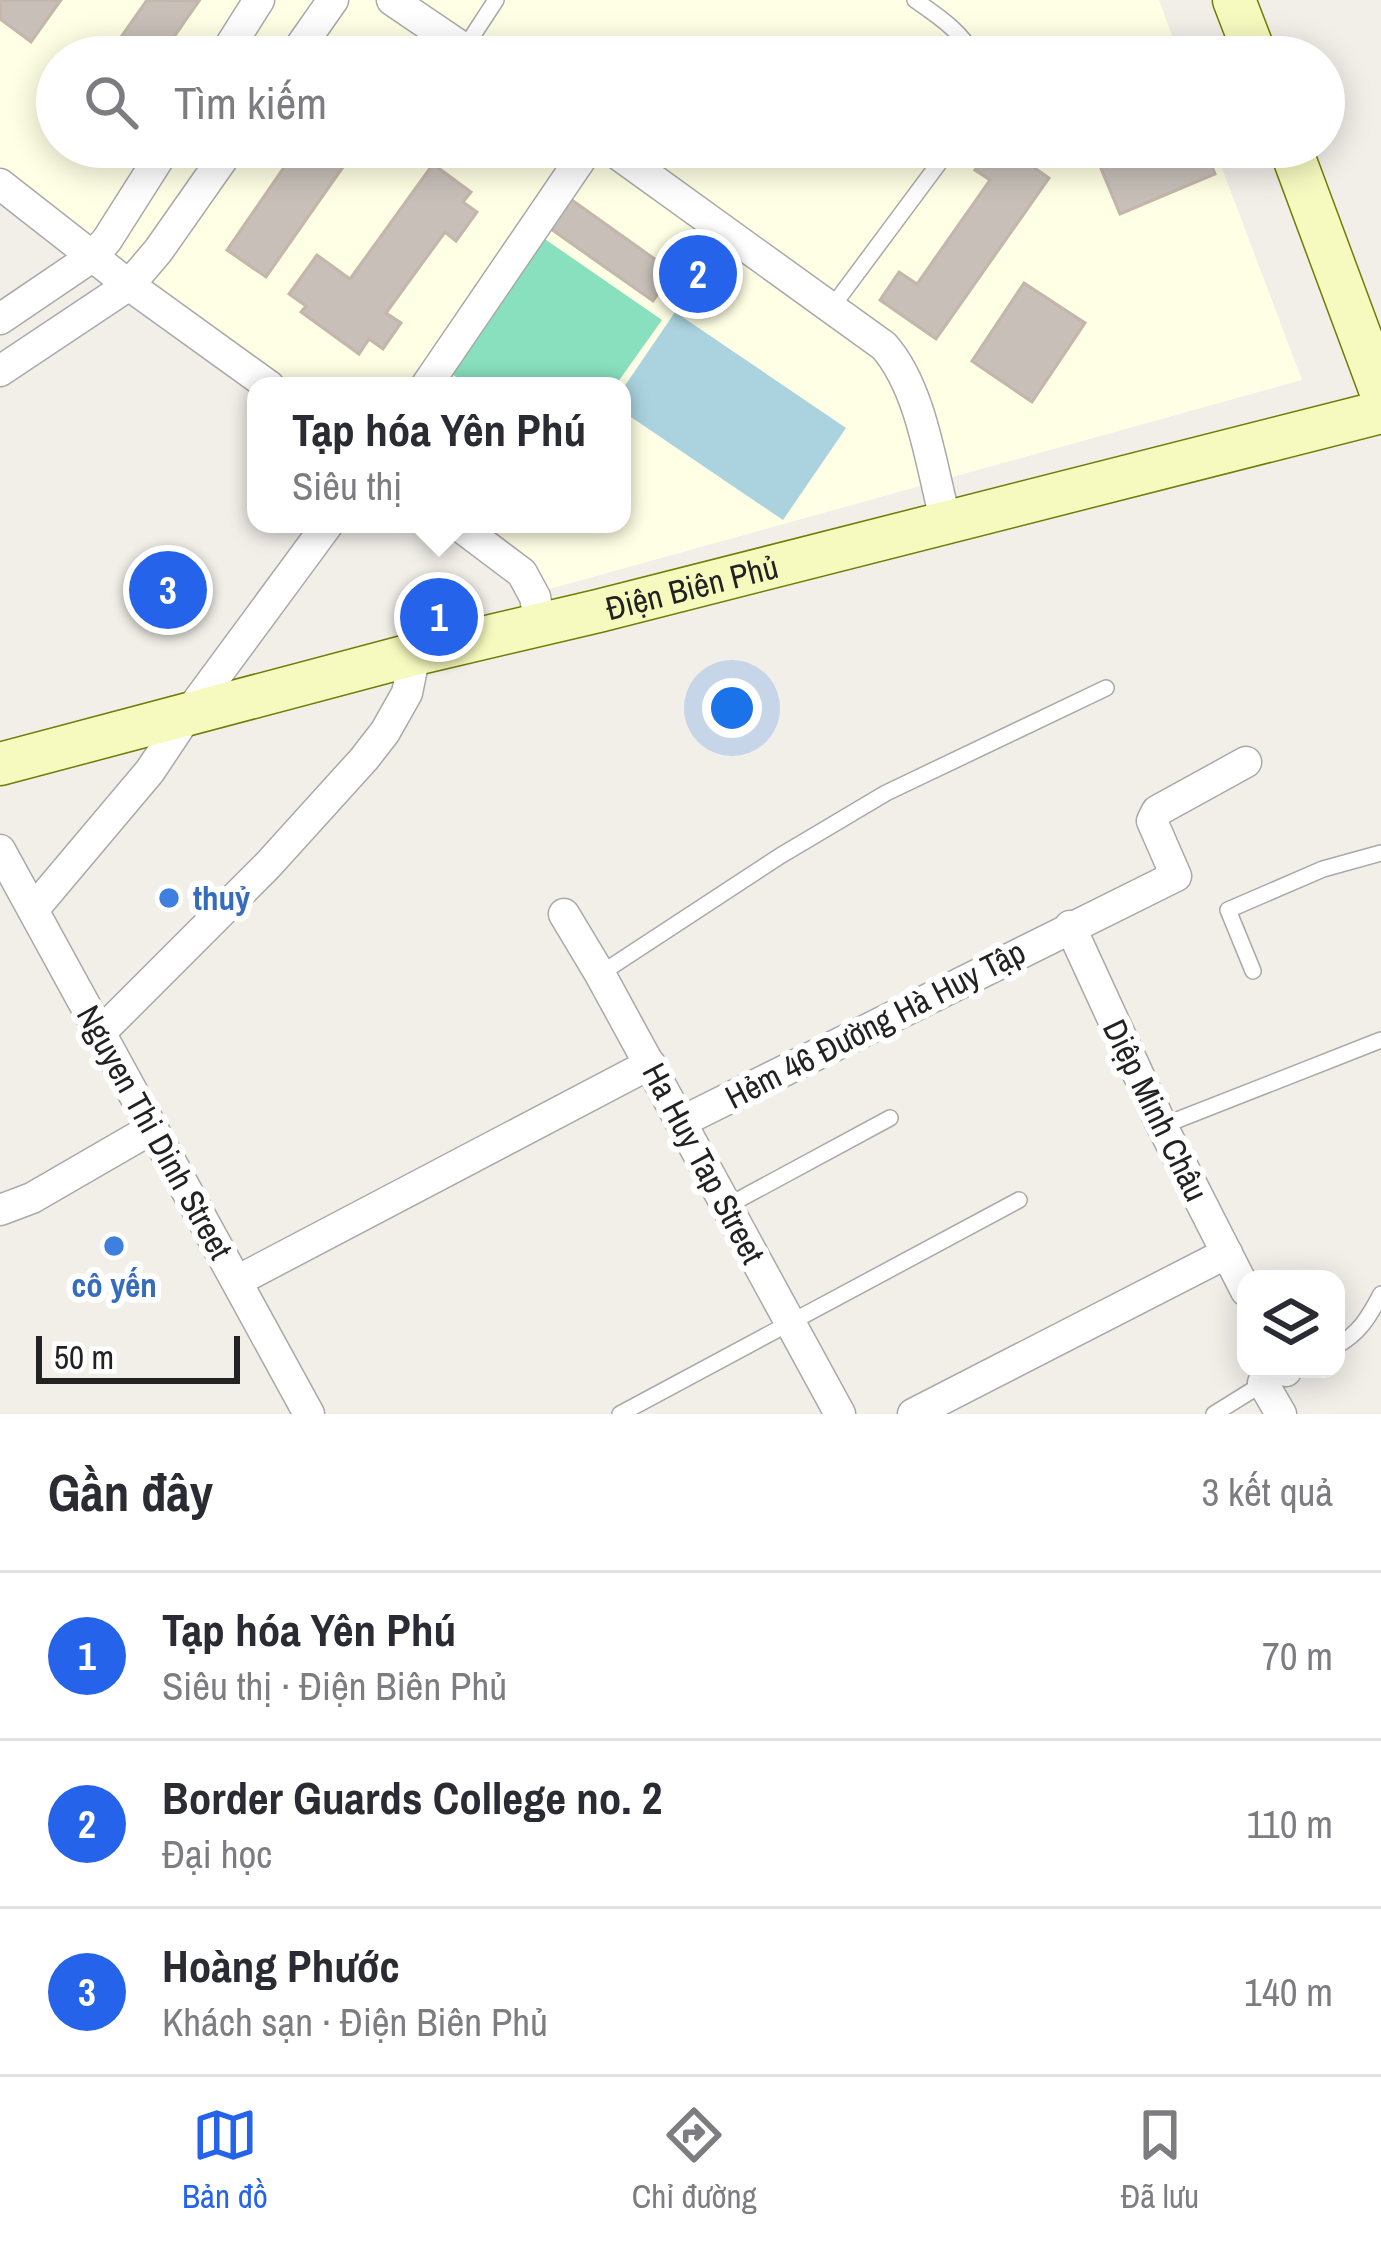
<!DOCTYPE html>
<html lang="vi">
<head>
<meta charset="utf-8">
<style>
	:root { --surface:#fff; --page:#f7f7f7; --text:#2b2b33; --muted:#7c7c81; --line:#e1e1e2; --accent:#2563eb }
	body { margin:0; font-family:"Archivo Narrow",sans-serif; background:var(--page); color:var(--text) }
	.controls { position:absolute; right:36px; bottom:36px; display:grid; overflow:hidden; border-radius:24px; box-shadow:0 6px 30px #0003 }
	.controls button { width:108px; height:108px; display:grid; place-items:center; padding:0; border:0; border-bottom:3px solid var(--line); background:var(--surface); color:var(--text); font:60px sans-serif }
	.scale { position:absolute; left:36px; bottom:30px; width:204px; box-sizing:border-box; padding-left:12px; border:6px solid #222; border-top:0; font-size:33px; line-height:42px; white-space:nowrap; color:#222; -webkit-text-stroke:9px #fff; paint-order:stroke }
	.you { position:absolute; left:732px; top:708px; width:42px; height:42px; margin:-30px; border:9px solid #fff; border-radius:50%; background:#1a73e8; box-shadow:0 0 0 18px #1a73e833 }
	.badge { display:grid; place-items:center; width:78px; height:78px; border-radius:50%; background:var(--accent); color:#fff; font-size:39px; font-weight:700 }
	.pin { position:absolute; translate:-50% -50%; border:6px solid #fff; box-shadow:0 3px 12px #0006 }
	.popup { position:absolute; left:247px; top:377px; width:384px; height:156px; box-sizing:border-box; display:grid; place-content:center; border-radius:24px; background:var(--surface); filter:drop-shadow(0 3px 9px #0005); font-size:39px; white-space:nowrap; color:var(--muted) }
	.popup b { font-size:45px; color:var(--text) }
	.popup::after { content:''; position:absolute; left:50%; top:100%; margin-left:-24px; border:24px solid transparent; border-top-color:var(--surface) }
	.list { margin:0; padding:0; list-style:none }
	h2 { display:flex; justify-content:space-between; align-items:center; height:156px; margin:0; padding:0 48px; font-size:51px }
	h2 small { font-size:39px; font-weight:400; color:var(--muted) }
	.list li { display:grid; grid-template-columns:78px 1fr auto; gap:36px; align-items:center; box-sizing:border-box; height:168px; padding:0 48px; border-top:3px solid var(--line) }
	.list b { display:block; font-size:45px; white-space:nowrap }
	.list p { margin:0; font-size:39px; white-space:nowrap; color:var(--muted) }
	.list em { font-size:39px; font-style:normal; color:var(--muted) }
	.icon { flex:none; width:66px; height:66px; fill:none; stroke:currentColor; stroke-width:2; stroke-linecap:round; stroke-linejoin:round }
	.map { position:relative; flex:none; width:1381px; height:1414px; overflow:hidden }
	.search { position:absolute; background:var(--surface); box-shadow:0 6px 30px #0003; left:36px; right:36px; top:36px; height:132px; display:flex; align-items:center; gap:30px; box-sizing:border-box; padding:0 42px; border-radius:66px; color:var(--muted); font-size:45px }
	.sheet { height:660px; background:var(--surface) }
	nav { display:flex; justify-content:space-around; align-items:center; box-sizing:border-box; height:168px; border-top:3px solid var(--line); background:var(--surface); font-size:33px; color:var(--muted) }
	nav a { display:grid; justify-items:center; gap:6px }
	nav .on { color:var(--accent) }
	.map>svg:first-child { display:block }
	.education { fill:#ffffe5 }
	.pitch { fill:#88e0be }
	.water { fill:#aad3df }
	.building { fill:#c7bfb8; stroke:#c4b6ab; stroke-width:3 }
	.lines { fill:none; stroke-linecap:round; stroke-linejoin:round }
	.lane-casing { stroke:#a9a9a9; stroke-width:18 }
	.street-casing { stroke:#a9a9a9; stroke-width:33 }
	.secondary-casing { stroke:#707d05; stroke-width:45 }
	.lane { stroke:#fff; stroke-width:15 }
	.street { stroke:#fff; stroke-width:30 }
	.secondary { stroke:#f7fabf; stroke-width:42 }
	.shop-dot { fill:#3f7fe0; stroke:#fff; stroke-width:4.5 }
	.labels { text-anchor:middle; dominant-baseline:central; stroke-width:12; stroke-linejoin:round; paint-order:stroke }
	.street-label { font-size:33px; fill:#222; stroke:#fff }
	.shop-label { font-size:33px; font-weight:bold; fill:#366cbe; stroke:#fff; text-anchor:start }
</style>
</head>
<body>
<div class="map">
<svg width="1381" height="1414" viewBox="0 0 1381 1414">
	<rect width="100%" height="100%" fill="#f2efe9"/>
	<!-- education -->
	<polygon class="education" points="0,0 1159,0 1180,57 57,57 57,147 1214,147 1302,380 535,593 448,524 622,524 622,386 274,386 0,168"/>
	<!-- pitch -->
	<polygon class="pitch" points="539,235 662,320 615,386 469,386 445,369"/>
	<!-- water -->
	<polygon class="water" points="675,312 846,428 783,520 622,411 622,390"/>
	<!-- building -->
	<g class="building">
		<polygon points="0,0 61,0 31,42 0,19"/>
		<polygon points="147,0 199,1 160,57 107,57"/>
		<polygon points="298,147 357,147 266,277 227,250"/>
		<polygon points="991,147 1005,147 1049,178 936,339 880,300 899,272 917,284 990,180 975,170"/>
		<polygon points="1092,147 1204,147 1215,174 1120,214"/>
		<polygon points="433,164 471,192 463,202 477,212 456,241 445,232 386,313 401,323 383,349 369,339 359,354 301,312 306,306 289,294 317,255 350,279"/>
		<polygon points="569,198 673,272 653,301 548,227"/>
		<polygon points="1024,283 1085,323 1032,402 972,361"/>
	</g>
	<g class="lines">
		<defs>
			<g id="lane">
				<path d="M915,0C939,17 960,30 975,57"/>
				<polyline points="464,49 496,0"/>
				<polyline points="832,307 951,147"/>
				<polyline points="1253,971 1228,910 1323,869 1381,853"/>
				<polyline points="600,974 780,856 886,793 1106,688"/>
				<polyline points="1162,1126 1381,1040"/>
				<polyline points="727,1206 890,1118"/>
				<path d="M1336,1346C1359,1334 1369,1317 1381,1294"/>
				<polyline points="620,1414 1019,1200"/>
				<polyline points="1214,1414 1267,1381"/>
			</g>
			<g id="street">
				<polyline points="392,0 476,57"/>
				<polyline points="223,57 259,0"/>
				<polyline points="293,57 333,0"/>
				<path d="M608,147L884,346C922,389 931,467 946,522"/>
				<polyline points="0,184 129,285 269,386"/>
				<polyline points="0,319 93,256 107,240 166,147"/>
				<polyline points="0,371 129,285 158,251 231,147"/>
				<polyline points="426,386 589,147"/>
				<polyline points="457,524 522,573 535,597 540,625"/>
				<polyline points="0,850 309,1414"/>
				<polyline points="33,910 150,771 188,714 328,524"/>
				<polyline points="564,914 600,974 840,1414"/>
				<polyline points="1070,926 1162,1126 1246,1291"/>
				<polyline points="100,1033 268,865 364,759 385,732 407,693 415,654"/>
				<polyline points="681,1122 1176,876 1152,821 1157,811 1246,762"/>
				<polyline points="0,1210 32,1198 153,1128"/>
				<polyline points="237,1281 650,1064"/>
				<polyline points="1285,1369 1286,1371"/>
				<polyline points="1263,1383 1281,1414"/>
				<polyline points="913,1414 1227,1253"/>
			</g>
			<g id="secondary">
				<polyline points="1234,0 1256,57"/>
				<polyline points="1290,147 1381,392"/>
				<path id="s1" d="M0,764L415,654L598,611L1381,412"/>
			</g>
		</defs>
		<!-- lane casing -->
		<use href="#lane" class="lane-casing"/>
		<!-- street casing -->
		<use href="#street" class="street-casing"/>
		<!-- secondary casing -->
		<use href="#secondary" class="secondary-casing"/>
		<!-- lane -->
		<use href="#lane" class="lane"/>
		<!-- street -->
		<use href="#street" class="street"/>
		<!-- secondary -->
		<use href="#secondary" class="secondary"/>
	</g>
	<!-- markers -->
	<g class="shop-dot">
		<circle cx="169" cy="898" r="12"/>
		<circle cx="114" cy="1246" r="12"/>
	</g>
	<g class="labels">
		<!-- street labels -->
		<g class="street-label">
			<text stroke="none"><textPath href="#s1" startOffset="714">Điện Biên Phủ</textPath></text>
			<text transform="translate(875 1024) rotate(-27)">Hẻm 46 Đường Hà Huy Tập</text>
			<text transform="translate(1156 1110) rotate(64)">Diệp Minh Châu</text>
			<text transform="translate(155 1132) rotate(61)">Nguyen Thi Dinh Street</text>
			<text transform="translate(704 1163) rotate(62)">Ha Huy Tap Street</text>
		</g>
		<!-- shop labels -->
		<g class="shop-label">
			<text x="193" y="898">thuỷ</text>
			<text x="114" y="1285" text-anchor="middle">cô yến</text>
		</g>
	</g>
</svg>
<div class="controls">
<button><svg class="icon" aria-label="layers" viewBox="0 0 24 24"><path d="M12 4l9 5-9 5-9-5zM3 14l9 5 9-5"/></svg></button>
</div>
<div class="scale">50 m</div>
<div class="you"></div>
<div class="pin badge" style="left:439px;top:617px">1</div>
<div class="popup"><b>Tạp hóa Yên Phú</b>Siêu thị</div>
<div class="pin badge" style="left:698px;top:274px">2</div>
<div class="pin badge" style="left:168px;top:590px">3</div>
<div class="search"><svg class="icon" aria-label="search" viewBox="0 0 24 24"><circle cx="10" cy="10" r="6"/><path d="M15 15l6 6"/></svg>Tìm kiếm</div>
</div>
<section class="sheet">
<h2>Gần đây<small>3 kết quả</small></h2>
<ul class="list">
<li><span class="badge">1</span><div><b>Tạp hóa Yên Phú</b><p>Siêu thị · Điện Biên Phủ</p></div><em>70 m</em></li>
<li><span class="badge">2</span><div><b>Border Guards College no. 2</b><p>Đại học</p></div><em>110 m</em></li>
<li><span class="badge">3</span><div><b>Hoàng Phước</b><p>Khách sạn · Điện Biên Phủ</p></div><em>140 m</em></li>
</ul>
</section>
<nav>
<a class="on"><svg class="icon" aria-label="map" viewBox="0 0 24 24"><path d="M3 6l6-2 6 2 6-2v14l-6 2-6-2-6 2zM9 4v14M15 6v14"/></svg>Bản đồ</a>
<a><svg class="icon" aria-label="directions" viewBox="0 0 24 24"><path d="M12 3l9 9-9 9-9-9zM9 14v-3h6M13 9l2 2-2 2"/></svg>Chỉ đường</a>
<a><svg class="icon" aria-label="saved" viewBox="0 0 24 24"><path d="M7 4h10v16l-5-4-5 4z"/></svg>Đã lưu</a>
</nav>
</body>
</html>
